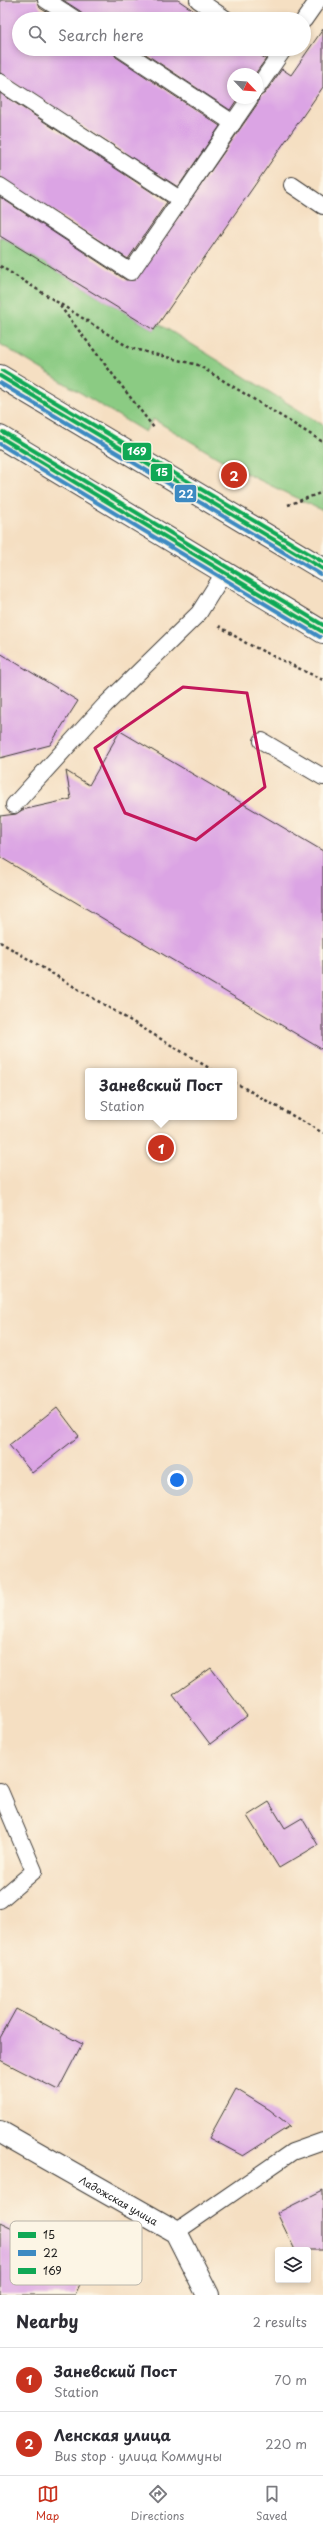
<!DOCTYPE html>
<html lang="en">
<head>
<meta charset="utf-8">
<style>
	:root { --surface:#fff; --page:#f7f7f7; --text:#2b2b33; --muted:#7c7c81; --line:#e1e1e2; --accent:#c8321e }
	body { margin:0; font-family:"Playpen Sans",sans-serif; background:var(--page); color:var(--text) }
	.controls { position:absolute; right:12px; bottom:12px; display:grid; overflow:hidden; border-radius:4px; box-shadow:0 2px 6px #0003 }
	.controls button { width:36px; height:36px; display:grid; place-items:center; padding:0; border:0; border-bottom:1px solid var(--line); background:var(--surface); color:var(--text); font:20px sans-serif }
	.compass { position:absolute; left:227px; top:68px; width:36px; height:36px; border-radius:50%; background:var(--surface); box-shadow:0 2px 6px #0003; rotate:115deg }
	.you { position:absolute; left:177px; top:1480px; width:14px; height:14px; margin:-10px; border:3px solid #fff; border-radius:50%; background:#1a73e8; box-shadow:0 0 0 6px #1a73e833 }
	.badge { display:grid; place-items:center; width:26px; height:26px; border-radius:50%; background:var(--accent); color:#fff; font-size:13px; font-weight:700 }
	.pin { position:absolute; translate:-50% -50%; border:2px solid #fff; box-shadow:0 1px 4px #0006 }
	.popup { position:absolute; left:85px; top:1068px; width:152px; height:52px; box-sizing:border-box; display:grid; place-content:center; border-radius:4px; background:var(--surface); filter:drop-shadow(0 1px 3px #0005); font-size:13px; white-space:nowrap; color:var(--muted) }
	.popup b { font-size:15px; color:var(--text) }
	.popup::after { content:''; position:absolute; left:50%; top:100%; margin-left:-8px; border:8px solid transparent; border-top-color:var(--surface) }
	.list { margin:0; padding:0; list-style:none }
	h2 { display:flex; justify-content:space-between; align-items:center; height:52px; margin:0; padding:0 16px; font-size:17px }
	h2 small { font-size:13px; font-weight:400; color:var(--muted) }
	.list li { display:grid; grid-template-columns:26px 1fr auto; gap:12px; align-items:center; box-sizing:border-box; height:64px; padding:0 16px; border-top:1px solid var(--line) }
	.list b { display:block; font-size:15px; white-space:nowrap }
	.list p { margin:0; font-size:13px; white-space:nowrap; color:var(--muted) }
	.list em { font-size:13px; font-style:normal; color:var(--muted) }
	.icon { flex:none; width:22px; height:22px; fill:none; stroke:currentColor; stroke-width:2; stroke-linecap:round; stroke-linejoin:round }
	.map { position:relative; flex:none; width:323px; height:2295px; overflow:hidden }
	.search { position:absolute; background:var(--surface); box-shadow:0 2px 6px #0003; left:12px; right:12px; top:12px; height:44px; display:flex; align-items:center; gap:10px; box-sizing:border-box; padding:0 14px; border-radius:22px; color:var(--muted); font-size:15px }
	.sheet { height:180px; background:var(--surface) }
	nav { display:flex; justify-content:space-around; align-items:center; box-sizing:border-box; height:56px; border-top:1px solid var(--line); background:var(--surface); font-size:11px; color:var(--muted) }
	nav a { display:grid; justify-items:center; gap:2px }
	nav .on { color:var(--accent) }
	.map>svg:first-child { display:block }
	.green { fill:#8bcb83; stroke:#547450 }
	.building { fill:#dba4e4 }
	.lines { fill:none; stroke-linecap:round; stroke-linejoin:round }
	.lane-casing { stroke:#3d3935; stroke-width:18 }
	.street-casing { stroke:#3d3935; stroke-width:24 }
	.secondary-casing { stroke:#3d3935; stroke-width:24 }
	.path { stroke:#3d3935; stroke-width:2.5; stroke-dasharray:3 3; stroke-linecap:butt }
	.lane { stroke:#fff; stroke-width:16 }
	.street { stroke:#fff; stroke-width:22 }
	.secondary { stroke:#fff; stroke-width:22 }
	.bus-1-casing { stroke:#fcf5e5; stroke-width:7 }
	.bus-2-casing { stroke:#fcf5e5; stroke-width:7 }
	.bus-3-casing { stroke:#fcf5e5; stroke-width:7 }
	.bus-1 { stroke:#10a855; stroke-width:4 }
	.bus-2 { stroke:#3d8ac2; stroke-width:4 }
	.bus-3 { stroke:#10a855; stroke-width:4 }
	.marked { fill:none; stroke:#c2185b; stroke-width:3; stroke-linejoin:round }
	.labels { text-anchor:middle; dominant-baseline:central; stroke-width:3; stroke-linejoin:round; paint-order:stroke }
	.street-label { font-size:10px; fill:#1c1c1c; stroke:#fcf5e5 }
	.key { fill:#fcf5e5; stroke:#b9b4a9; stroke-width:1 }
	.key-label { font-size:11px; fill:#1c1c1c }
	.line-badge { stroke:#fcf5e5; stroke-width:1.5 }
	.badge-label { font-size:11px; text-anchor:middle; font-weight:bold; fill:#fff }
</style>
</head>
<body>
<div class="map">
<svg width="323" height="2295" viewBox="0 0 323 2295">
	<rect width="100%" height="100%" fill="#fcf5e5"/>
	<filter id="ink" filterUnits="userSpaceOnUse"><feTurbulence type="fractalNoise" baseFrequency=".025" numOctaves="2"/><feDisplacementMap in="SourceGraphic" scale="8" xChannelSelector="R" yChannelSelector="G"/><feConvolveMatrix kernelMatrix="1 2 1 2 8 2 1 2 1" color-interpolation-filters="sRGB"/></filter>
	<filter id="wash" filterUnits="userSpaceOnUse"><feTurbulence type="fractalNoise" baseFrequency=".012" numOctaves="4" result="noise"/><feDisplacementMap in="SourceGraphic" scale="16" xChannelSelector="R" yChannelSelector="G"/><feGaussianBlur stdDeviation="0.9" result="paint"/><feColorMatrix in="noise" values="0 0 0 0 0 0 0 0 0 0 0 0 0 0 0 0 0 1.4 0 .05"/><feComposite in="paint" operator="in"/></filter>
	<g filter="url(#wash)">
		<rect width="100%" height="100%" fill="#f5dfc2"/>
		<!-- green -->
		<polygon class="green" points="0,236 154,330 159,324 323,425 323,511 237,469 153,419 145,432 0,344"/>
		<g id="blocks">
			<!-- building -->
			<g class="building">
				<polygon points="0,0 37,0 40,8 58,19 19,19 19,49 112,49 116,57 220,126 178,187 0,73"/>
				<polygon points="63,0 178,0 206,19 84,19 80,11"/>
				<polygon points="323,29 323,87 154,330 0,236 0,197 126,280 135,280 258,103 259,97 265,93 282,69 291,75"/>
				<polygon points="138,49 251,49 266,59 255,74 233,74 233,98 238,98 230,110"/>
				<polygon points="0,93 167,202 128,259 0,177"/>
				<polygon points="0,653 78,701 50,745 0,758"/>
				<polygon points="120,731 323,851 323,1050 0,857 0,816 16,814 22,810 71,799 66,771 89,785"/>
				<polygon points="57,1407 79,1436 32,1473 9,1445"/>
				<polygon points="211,1668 247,1716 210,1744 173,1695"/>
				<polygon points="269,1802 285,1828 302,1818 318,1845 279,1868 247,1816"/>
				<polygon points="16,2009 82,2044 58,2090 0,2060 0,2038"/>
				<polygon points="236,2089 270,2110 290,2126 243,2156 209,2138"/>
				<polygon points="323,2190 323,2250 295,2250 277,2213"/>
				<polygon points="0,2222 89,2265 75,2295 0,2295"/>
			</g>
		</g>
	</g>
	<g filter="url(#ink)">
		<use href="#blocks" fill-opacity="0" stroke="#3d3935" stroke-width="1"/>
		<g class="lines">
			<defs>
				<g id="lane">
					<polyline points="46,0 75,19"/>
					<polyline points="198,0 226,19"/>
					<polyline points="304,20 318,0"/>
					<polyline points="121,49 233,123"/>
					<polyline points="0,82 181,200"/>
					<polyline points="257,88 284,49"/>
					<polyline points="292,185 323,206"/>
					<polyline points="0,186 131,272 250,98"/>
					<polyline points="262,741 323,777"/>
					<polyline points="14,805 105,705 199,613 224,573"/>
					<polyline points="0,1791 34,1871 0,1900"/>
					<polyline points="176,2232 292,2152 323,2141"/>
				</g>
				<g id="street">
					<path id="s1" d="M0,2132L176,2232L208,2295"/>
				</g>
				<g id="secondary">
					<polyline points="0,376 323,569"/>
					<polyline points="0,437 323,632"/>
				</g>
			</defs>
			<!-- lane casing -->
			<use href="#lane" class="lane-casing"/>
			<!-- street casing -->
			<use href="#street" class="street-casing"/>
			<!-- secondary casing -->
			<use href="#secondary" class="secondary-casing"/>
			<!-- path -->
			<g class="path">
				<polyline points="0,266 130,348 198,365 323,442"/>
				<polyline points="60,306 154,428"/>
				<polyline points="288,505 323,492"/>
				<polyline points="219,626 246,643 323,680"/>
				<polyline points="0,942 214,1071"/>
				<polyline points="234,1082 323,1133"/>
			</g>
			<!-- lane -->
			<use href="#lane" class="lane"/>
			<!-- street -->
			<use href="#street" class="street"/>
			<!-- secondary -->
			<use href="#secondary" class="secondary"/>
			<defs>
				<g id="bus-1">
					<polyline points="0,376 323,569"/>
					<polyline points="0,437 323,632"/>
				</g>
				<g id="bus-2">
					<polyline points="0,383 320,574"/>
					<polyline points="0,444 320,637"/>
				</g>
				<g id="bus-3">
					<polyline points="3,371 323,562"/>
					<polyline points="3,432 323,625"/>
				</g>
			</defs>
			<!-- bus-1 casing -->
			<use href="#bus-1" class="bus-1-casing"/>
			<!-- bus-2 casing -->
			<use href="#bus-2" class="bus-2-casing"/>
			<!-- bus-3 casing -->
			<use href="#bus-3" class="bus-3-casing"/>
			<!-- bus-1 -->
			<use href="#bus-1" class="bus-1"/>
			<!-- bus-2 -->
			<use href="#bus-2" class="bus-2"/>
			<!-- bus-3 -->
			<use href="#bus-3" class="bus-3"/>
		</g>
	</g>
	<!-- marked area -->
	<path class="marked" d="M183,687L247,693L265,787L196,840L125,813L95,748Z"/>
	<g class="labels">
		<!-- street labels -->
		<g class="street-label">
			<text stroke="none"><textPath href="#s1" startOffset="137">Ладожская улица</textPath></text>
		</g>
	</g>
	<!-- legend -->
	<rect x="10" y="2221" width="132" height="64" rx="6" class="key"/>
	<rect x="18" y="2232" width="18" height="6" fill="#10a855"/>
	<rect x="18" y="2250" width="18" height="6" fill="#3d8ac2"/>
	<rect x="18" y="2268" width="18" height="6" fill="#10a855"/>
	<g class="key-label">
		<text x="43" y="2239">15</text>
		<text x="43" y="2257">22</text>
		<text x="43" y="2275">169</text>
	</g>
	<g class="line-badge">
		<rect x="122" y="442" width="30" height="19" rx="4" fill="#10a855"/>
		<rect x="150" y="463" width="23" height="19" rx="4" fill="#10a855"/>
		<rect x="174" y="484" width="23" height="19" rx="4" fill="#3d8ac2"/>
	</g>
	<g class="badge-label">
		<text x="137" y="455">169</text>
		<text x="162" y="476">15</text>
		<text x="186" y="498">22</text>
	</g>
</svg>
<div class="controls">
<button><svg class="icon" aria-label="layers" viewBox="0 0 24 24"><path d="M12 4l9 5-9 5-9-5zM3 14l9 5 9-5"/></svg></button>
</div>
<svg class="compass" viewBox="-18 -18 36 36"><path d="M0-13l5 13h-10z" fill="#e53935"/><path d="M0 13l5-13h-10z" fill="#7c7c81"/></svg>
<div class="you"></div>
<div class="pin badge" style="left:161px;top:1148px">1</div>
<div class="popup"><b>Заневский Пост</b>Station</div>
<div class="pin badge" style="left:234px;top:475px">2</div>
<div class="search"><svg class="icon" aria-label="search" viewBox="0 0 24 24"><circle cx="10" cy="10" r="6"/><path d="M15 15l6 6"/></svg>Search here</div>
</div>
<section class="sheet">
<h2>Nearby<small>2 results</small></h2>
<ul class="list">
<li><span class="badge">1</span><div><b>Заневский Пост</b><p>Station</p></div><em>70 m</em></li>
<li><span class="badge">2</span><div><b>Ленская улица</b><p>Bus stop · улица Коммуны</p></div><em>220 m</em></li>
</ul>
</section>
<nav>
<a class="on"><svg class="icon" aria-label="map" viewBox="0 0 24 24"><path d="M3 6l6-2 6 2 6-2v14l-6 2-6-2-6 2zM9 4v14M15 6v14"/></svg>Map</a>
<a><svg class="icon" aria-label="directions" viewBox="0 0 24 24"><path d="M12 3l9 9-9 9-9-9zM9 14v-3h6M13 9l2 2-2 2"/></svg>Directions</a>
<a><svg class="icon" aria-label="saved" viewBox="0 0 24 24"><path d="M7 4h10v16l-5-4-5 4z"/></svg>Saved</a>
</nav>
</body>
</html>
